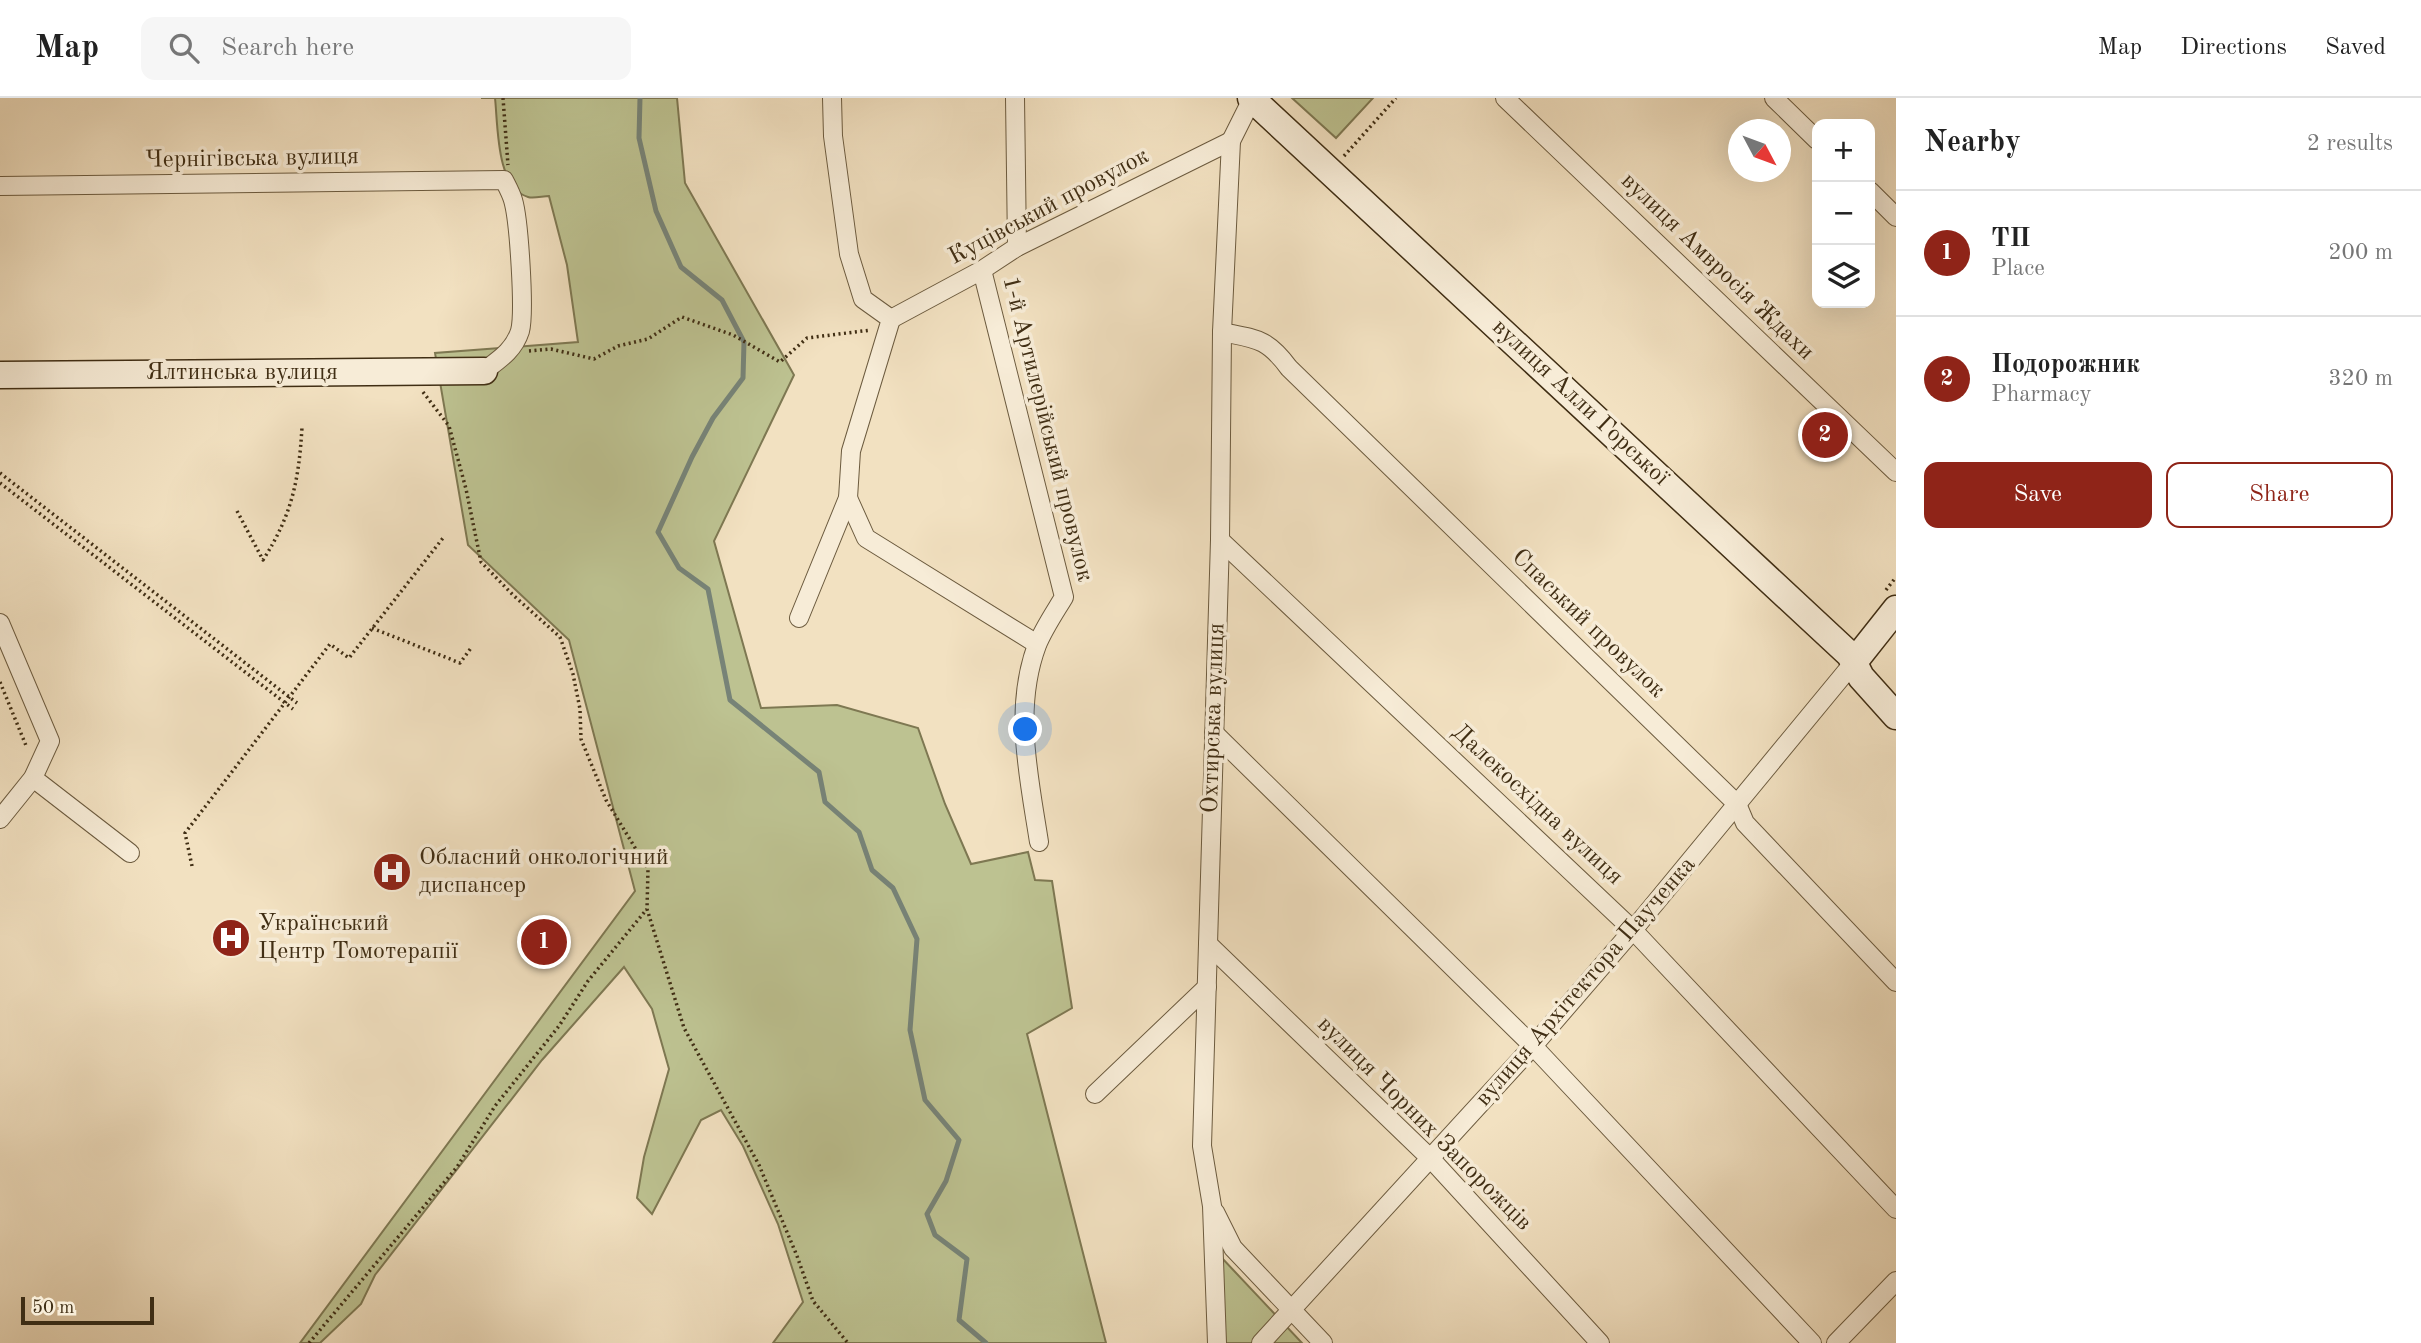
<!DOCTYPE html>
<html lang="en">
<head>
<meta charset="utf-8">
<style>
	:root { --surface:#fff; --page:#f6f6f6; --text:#222; --muted:#767676; --line:#e0e0e0; --accent:#8f2418 }
	body { margin:0; font-family:"Old Standard TT",serif; background:var(--page); color:var(--text) }
	.controls { position:absolute; right:21px; top:21px; display:grid; overflow:hidden; border-radius:14px; box-shadow:0 7px 28px #0002 }
	.controls button { width:63px; height:63px; display:grid; place-items:center; padding:0; border:0; border-bottom:2px solid var(--line); background:var(--surface); color:var(--text); font:35px sans-serif }
	.compass { position:absolute; left:1728px; top:21px; width:63px; height:63px; border-radius:50%; background:var(--surface); box-shadow:0 7px 28px #0002; rotate:131deg }
	.scale { position:absolute; left:21px; bottom:18px; width:133px; box-sizing:border-box; padding-left:7px; border:4px solid #402e14; border-top:0; font-size:19px; line-height:24px; white-space:nowrap; color:#402e14; -webkit-text-stroke:5px #f7ecd7; paint-order:stroke }
	.you { position:absolute; left:1026px; top:632px; width:24px; height:24px; margin:-18px; border:5px solid #fff; border-radius:50%; background:#1a73e8; box-shadow:0 0 0 10px #1a73e833 }
	.badge { display:grid; place-items:center; width:46px; height:46px; border-radius:50%; background:var(--accent); color:#fff; font-size:23px; font-weight:700 }
	.pin { position:absolute; translate:-50% -50%; border:4px solid #fff; box-shadow:0 2px 7px #0006 }
	.list { margin:0; padding:0; list-style:none }
	h2 { display:flex; justify-content:space-between; align-items:center; height:91px; margin:0; padding:0 28px; font-size:30px }
	h2 small { font-size:23px; font-weight:400; color:var(--muted) }
	.list li { display:grid; grid-template-columns:46px 1fr auto; gap:21px; align-items:center; box-sizing:border-box; height:126px; padding:0 28px; border-top:2px solid var(--line) }
	.list b { display:block; font-size:26px; white-space:nowrap }
	.list p { margin:0; font-size:23px; white-space:nowrap; color:var(--muted) }
	.list em { font-size:23px; font-style:normal; color:var(--muted) }
	.actions { display:flex; gap:14px; padding:21px 28px }
	.actions a { flex:1; padding:16px 0; border:2px solid var(--accent); border-radius:14px; text-align:center; font-size:24px; color:var(--accent) }
	.actions .main { background:var(--accent); color:#fff }
	.icon { flex:none; width:38px; height:38px; fill:none; stroke:currentColor; stroke-width:2; stroke-linecap:round; stroke-linejoin:round }
	.map { position:relative; flex:none; width:1896px; height:1245px; overflow:hidden }
	header { display:flex; align-items:center; gap:42px; box-sizing:border-box; height:98px; padding:0 35px; background:var(--surface); border-bottom:2px solid var(--line) }
	header strong { font-size:33px }
	nav { display:flex; gap:38px; margin-inline-start:auto; font-size:24px }
	.search { width:490px; height:63px; background:var(--page); display:flex; align-items:center; gap:18px; box-sizing:border-box; padding:0 24px; border-radius:14px; color:var(--muted); font-size:26px }
	main { display:flex }
	aside { flex:1; background:var(--surface) }
	.map>svg:first-child { display:block }
	.green { fill:#bdc291; stroke:#7e7852; stroke-width:2 }
	.lines { fill:none; stroke-linecap:round; stroke-linejoin:round }
	.stream { stroke:#778377; stroke-width:5 }
	.street-casing { stroke:#6c5b3f; stroke-width:20 }
	.secondary-casing { stroke:#402e14; stroke-width:29 }
	.path { stroke:#402e14; stroke-width:3.5; stroke-dasharray:2 3.5; stroke-linecap:butt }
	.street { stroke:#f7ecd7; stroke-width:18 }
	.secondary { stroke:#f7ecd7; stroke-width:26 }
	.labels { text-anchor:middle; dominant-baseline:central; stroke-width:7; stroke-linejoin:round; paint-order:stroke }
	.street-label { font-size:24px; fill:#402e14; stroke:#f7ecd7 }
	.poi-label { font-size:24px; fill:#402e14; stroke:#f7ecd7; text-anchor:start }
</style>
</head>
<body>
<header>
<strong>Map</strong>
<div class="search"><svg class="icon" aria-label="search" viewBox="0 0 24 24"><circle cx="10" cy="10" r="6"/><path d="M15 15l6 6"/></svg>Search here</div>
<nav><a>Map</a><a>Directions</a><a>Saved</a></nav>
</header>
<main>
<div class="map">
<svg width="1896" height="1245" viewBox="0 0 1896 1245">
	<rect width="100%" height="100%" fill="#f2e1c1"/>
	<filter id="stains"><feTurbulence type="fractalNoise" baseFrequency=".00286" numOctaves="4"/><feColorMatrix values="0 0 0 0 .2 0 0 0 0 .09 0 0 0 0 .02 0 0 0 .5 -.17"/></filter>
	<radialGradient id="worn" r=".72"><stop offset=".6" stop-color="#630" stop-opacity="0"/><stop offset="1" stop-color="#630" stop-opacity=".3"/></radialGradient>
	<!-- green -->
	<g class="green">
		<path d="M481,0H677L685,85L794,277L714,443L761,610L837,607L918,630L945,706L971,766L1028,754L1035,782L1052,783L1072,910L1027,936L1106,1245H773L803,1204L778,1126L743,1048L721,1012L701,1022L652,1116L637,1100L644,1059L669,971L652,911L624,869L542,962L375,1177L361,1206L320,1245H300L635,793L569,542L468,447L435,255L578,244L567,167L549,98C543,98 533,101 528,99C496,90 498,27 495,0Z"/>
		<polygon points="1292,0 1373,0 1336,40"/>
		<polygon points="1205,1142 1302,1245 1209,1245"/>
	</g>
	<g class="lines">
		<!-- stream -->
		<polyline class="stream" points="640,0 639,40 656,113 681,169 722,202 744,244 743,280 713,320 692,359 658,434 679,470 708,491 730,602 819,674 825,704 859,734 872,772 893,790 917,841 910,932 925,1002 959,1042 946,1083 927,1116 935,1137 967,1161 959,1222 986,1245"/>
		<defs>
			<g id="street">
				<polyline points="1015,0 1017,149"/>
				<polyline points="1505,0 1896,374"/>
				<polyline points="1774,0 1817,42"/>
				<path d="M0,88L504,82C507,88 511,95 513,102C519,122 525,214 520,233C514,252 500,261 484,273"/>
				<polyline points="1870,93 1896,119"/>
				<path d="M982,172L1064,499C1055,514 1044,530 1037,547C1013,611 1029,679 1039,744"/>
				<polyline points="891,221 982,172 1017,149 1231,43"/>
				<path d="M1222,234C1256,241 1267,240 1289,270L1737,706L1745,725L1896,884"/>
				<polyline points="848,400 866,440 1037,546"/>
				<polyline points="1220,442 1633,832 1896,1111"/>
				<polyline points="799,520 848,400 851,353 891,221 863,201 849,156 833,38 832,0"/>
				<polyline points="0,525 50,643 33,680 0,721"/>
				<polyline points="1214,635 1533,948 1812,1245"/>
				<polyline points="33,680 130,755"/>
				<polyline points="1208,846 1431,1061 1600,1245"/>
				<polyline points="1095,996 1207,889"/>
				<polyline points="1215,1114 1233,1150 1323,1245"/>
				<polyline points="1217,1245 1212,1108 1202,1048 1220,442 1222,234 1231,43 1252,1"/>
				<polyline points="1261,1245 1533,948 1633,832 1854,564"/>
				<polyline points="1836,1245 1896,1183"/>
			</g>
			<g id="secondary">
				<polyline points="1251,0 1850,557 1861,579 1896,618"/>
				<polyline points="0,277 484,273"/>
				<polyline points="1854,564 1896,511"/>
			</g>
		</defs>
		<!-- street casing -->
		<use href="#street" class="street-casing"/>
		<!-- secondary casing -->
		<use href="#secondary" class="secondary-casing"/>
		<!-- path -->
		<g class="path">
			<polyline points="503,0 508,67"/>
			<polyline points="1344,58 1396,0"/>
			<polyline points="529,253 551,251 594,261 618,248 648,241 682,219 733,237 780,264 807,240 871,232"/>
			<polyline points="423,294 449,328 466,391 481,464 513,497 560,539 573,576 580,611 581,641 606,702 648,771 647,811 684,930 759,1067 797,1158 813,1203 848,1245"/>
			<polyline points="0,375 297,605"/>
			<polyline points="0,385 293,611"/>
			<path d="M237,413L263,462C292,417 299,382 302,329"/>
			<polyline points="1886,492 1896,479"/>
			<polyline points="372,530 460,565 471,550"/>
			<polyline points="0,584 27,650"/>
			<polyline points="192,768 185,735 330,546 349,560 443,440"/>
			<polyline points="309,1245 457,1069 495,1008 559,928 588,883 647,811"/>
		</g>
		<!-- street -->
		<use href="#street" class="street"/>
		<!-- secondary -->
		<use href="#secondary" class="secondary"/>
	</g>
	<!-- icons -->
	<defs>
		<symbol id="hospital-disc" viewBox="-11 -11 22 22"><circle r="9.5" fill="#8f2418" stroke="#f7ecd7"/><path d="M-5-5h3v3.5h4V-5h3V5h-3V1.5h-4V5h-3Z" fill="#fff"/></symbol>
	</defs>
	<g fill-rule="evenodd">
		<use href="#hospital-disc" x="370" y="752" width="44" height="44"/>
		<use href="#hospital-disc" x="209" y="818" width="44" height="44"/>
	</g>
	<g class="labels">
		<!-- street labels -->
		<g class="street-label">
			<text transform="translate(252 61) rotate(-1)">Чернігівська вулиця</text>
			<text transform="translate(1049 109) rotate(-28)">Куцівський провулок</text>
			<text transform="translate(1717 169) rotate(44)">вулиця Амвросія Ждахи</text>
			<text x="242" y="275">Ялтинська вулиця</text>
			<text transform="translate(1580 305) rotate(43)">вулиця Алли Горської</text>
			<text transform="translate(1047 331) rotate(76)">1-й Артилерійський провулок</text>
			<text transform="translate(1588 526) rotate(44)">Спаський провулок</text>
			<text transform="translate(1214 620) rotate(-88)">Охтирська вулиця</text>
			<text transform="translate(1537 707) rotate(43)">Далекосхідна вулиця</text>
			<text transform="translate(1586 884) rotate(-49)">вулиця Архітектора Паученка</text>
			<text transform="translate(1424 1026) rotate(45)">вулиця Чорних Запорожців</text>
		</g>
		<!-- poi labels -->
		<g class="poi-label">
			<text x="419" y="760">Обласний онкологічний<tspan x="419" dy="28">диспансер</tspan></text>
			<text x="258" y="826">Український<tspan x="258" dy="28">Центр Томотерапії</tspan></text>
		</g>
	</g>
	<rect width="100%" height="100%" filter="url(#stains)"/>
	<rect width="100%" height="100%" fill="url(#worn)"/>
</svg>
<div class="controls">
<button>+</button>
<button>−</button>
<button><svg class="icon" aria-label="layers" viewBox="0 0 24 24"><path d="M12 4l9 5-9 5-9-5zM3 14l9 5 9-5"/></svg></button>
</div>
<svg class="compass" viewBox="-18 -18 36 36"><path d="M0-13l5 13h-10z" fill="#e53935"/><path d="M0 13l5-13h-10z" fill="#767676"/></svg>
<div class="scale">50 m</div>
<div class="you"></div>
<div class="pin badge" style="left:544px;top:844px">1</div>
<div class="pin badge" style="left:1825px;top:337px">2</div>
</div>
<aside>
<h2>Nearby<small>2 results</small></h2>
<ul class="list">
<li><span class="badge">1</span><div><b>ТП</b><p>Place</p></div><em>200 m</em></li>
<li><span class="badge">2</span><div><b>Подорожник</b><p>Pharmacy</p></div><em>320 m</em></li>
</ul>
<div class="actions"><a class="main">Save</a><a>Share</a></div>
</aside>
</main>
</body>
</html>
